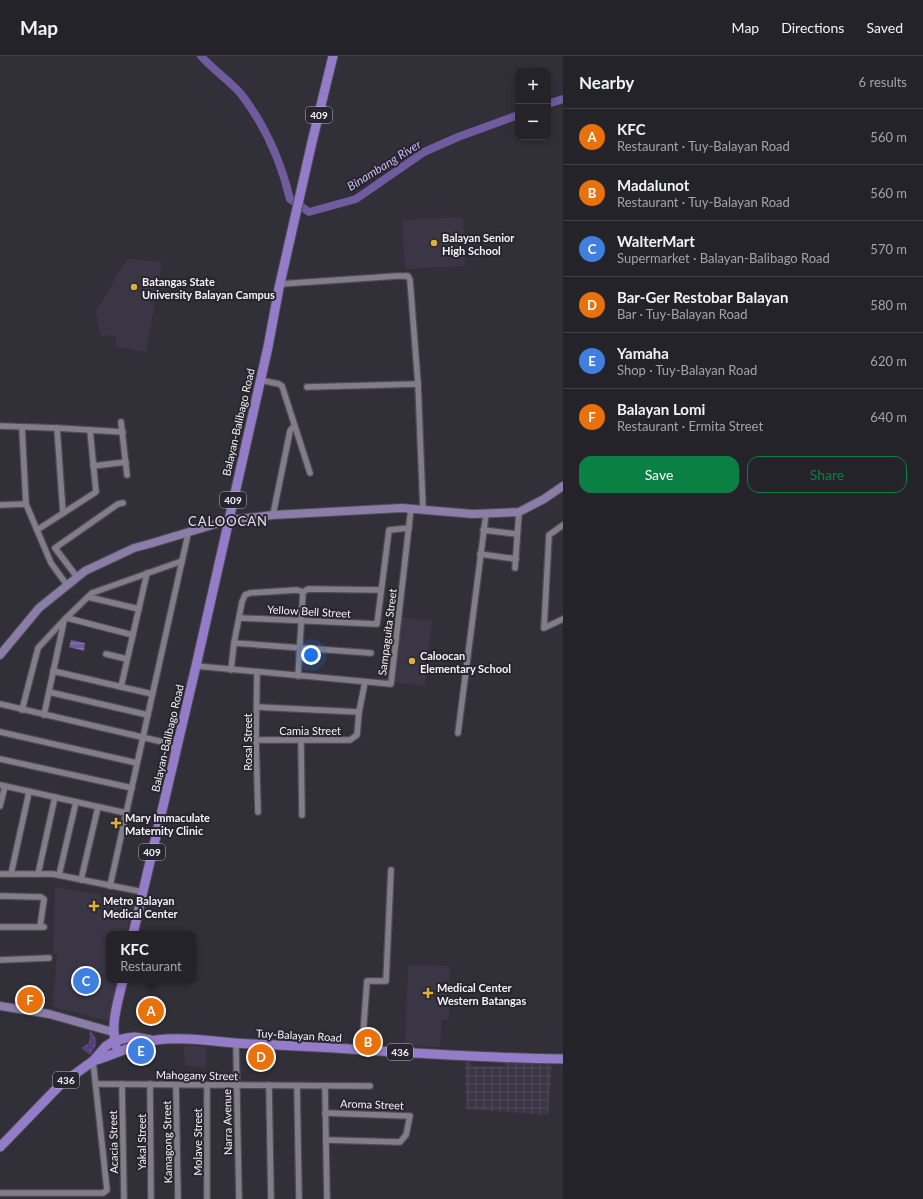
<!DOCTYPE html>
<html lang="en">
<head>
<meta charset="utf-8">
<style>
	:root { --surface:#25232a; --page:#2d2b32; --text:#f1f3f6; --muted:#a3a4a8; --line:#424047; --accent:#0b8043 }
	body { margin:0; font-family:Lato,sans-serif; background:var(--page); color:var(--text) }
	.controls { position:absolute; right:12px; top:12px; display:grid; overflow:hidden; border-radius:8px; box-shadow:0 2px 10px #0003 }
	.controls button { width:36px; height:36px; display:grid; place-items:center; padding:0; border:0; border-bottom:1px solid var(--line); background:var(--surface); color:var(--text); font:20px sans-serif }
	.you { position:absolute; left:311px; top:599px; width:14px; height:14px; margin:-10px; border:3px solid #fff; border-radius:50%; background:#1a73e8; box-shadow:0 0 0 6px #1a73e833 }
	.badge { display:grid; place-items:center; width:26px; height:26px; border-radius:50%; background:var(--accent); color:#fff; font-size:13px; font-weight:700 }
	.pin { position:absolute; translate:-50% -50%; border:2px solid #fff; box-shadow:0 1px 4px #0006 }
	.popup { position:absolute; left:106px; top:875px; width:90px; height:52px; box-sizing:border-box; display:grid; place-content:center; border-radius:8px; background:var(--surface); filter:drop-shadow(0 1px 3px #0005); font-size:13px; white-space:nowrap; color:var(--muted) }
	.popup b { font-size:15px; color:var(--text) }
	.popup::after { content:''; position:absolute; left:50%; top:100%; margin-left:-8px; border:8px solid transparent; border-top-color:var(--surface) }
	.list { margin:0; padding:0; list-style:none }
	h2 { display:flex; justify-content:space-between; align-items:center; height:52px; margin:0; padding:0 16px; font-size:17px }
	h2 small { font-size:13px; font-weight:400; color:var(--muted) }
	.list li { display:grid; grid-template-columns:26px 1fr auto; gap:12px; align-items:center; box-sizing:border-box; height:56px; padding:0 16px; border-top:1px solid var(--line) }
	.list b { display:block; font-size:15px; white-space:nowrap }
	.list p { margin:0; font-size:13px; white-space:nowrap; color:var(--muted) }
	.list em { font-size:13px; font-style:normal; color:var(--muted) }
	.actions { display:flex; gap:8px; padding:12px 16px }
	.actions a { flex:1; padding:9px 0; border:1px solid var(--accent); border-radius:12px; text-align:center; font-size:14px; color:var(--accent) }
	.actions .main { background:var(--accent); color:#fff }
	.map { position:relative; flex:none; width:563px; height:1143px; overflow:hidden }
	header { display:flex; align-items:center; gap:24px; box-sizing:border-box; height:56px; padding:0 20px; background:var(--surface); border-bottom:1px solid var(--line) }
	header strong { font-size:19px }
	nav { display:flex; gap:22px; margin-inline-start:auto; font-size:14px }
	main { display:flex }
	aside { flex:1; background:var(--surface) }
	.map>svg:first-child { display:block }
	.built { fill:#3a3645 }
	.industrial { fill:url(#industrial-grid) }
	.grass { fill:url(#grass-dots) }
	.water { fill:url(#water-rules) }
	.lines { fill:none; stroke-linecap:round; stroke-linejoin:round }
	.river { stroke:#6f5b9e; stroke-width:8 }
	.street-casing { stroke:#4d4c53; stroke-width:8 }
	.secondary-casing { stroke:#4d4c53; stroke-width:10 }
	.primary-casing { stroke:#4d4c53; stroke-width:11 }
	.street { stroke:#817e89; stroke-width:5.5 }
	.secondary { stroke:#8b7da8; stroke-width:8 }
	.primary { stroke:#947cc8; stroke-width:9 }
	.poi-dot { fill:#e0b034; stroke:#27252d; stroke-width:1.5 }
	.labels { text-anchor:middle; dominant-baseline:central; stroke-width:4; stroke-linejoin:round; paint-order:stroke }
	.shield { fill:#27252d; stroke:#b6b4bb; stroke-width:1 }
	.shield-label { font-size:10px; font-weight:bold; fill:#f3f2f8 }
	.poi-label { font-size:11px; font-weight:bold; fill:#f3f2f8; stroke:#27252d; text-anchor:start }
	.street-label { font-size:11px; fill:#f3f2f8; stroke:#27252d }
	.water-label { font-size:12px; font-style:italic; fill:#c8b9f2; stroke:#27252d }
	.quarter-label { font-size:13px; letter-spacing:1px; fill:#e5e3ee; stroke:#27252d }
</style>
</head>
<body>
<header>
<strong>Map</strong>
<nav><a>Map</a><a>Directions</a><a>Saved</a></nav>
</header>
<main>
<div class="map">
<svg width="563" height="1143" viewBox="0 0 563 1143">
	<defs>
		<pattern id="industrial-grid" width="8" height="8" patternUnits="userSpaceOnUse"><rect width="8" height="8" fill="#3a3645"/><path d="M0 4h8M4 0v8" fill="none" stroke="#4d4a57"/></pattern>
		<pattern id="grass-dots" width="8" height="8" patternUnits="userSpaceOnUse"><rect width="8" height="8" fill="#533f7c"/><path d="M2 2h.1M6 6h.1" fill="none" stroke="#6c5b8f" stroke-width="1.8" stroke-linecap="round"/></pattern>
		<pattern id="water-rules" width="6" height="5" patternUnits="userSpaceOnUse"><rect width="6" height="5" fill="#6f5b9e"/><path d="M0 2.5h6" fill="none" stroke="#8473ac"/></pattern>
	</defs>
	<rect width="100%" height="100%" fill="#312f38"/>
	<!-- built -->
	<g class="built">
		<polygon points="463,161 465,210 405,213 402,164"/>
		<polygon points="127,203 162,206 146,296 116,291 116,279 100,280 96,255"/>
		<polygon points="401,561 432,565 425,630 395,627"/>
		<polygon points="55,831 135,844 126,878 109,878 109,924 118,924 112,955 109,965 53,951 57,898 53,898"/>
		<polygon points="408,909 450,910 449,964 442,964 440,991 405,989"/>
		<polygon points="184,989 207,991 206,1012 185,1009"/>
	</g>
	<!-- industrial -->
	<polygon class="industrial" points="465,1006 469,1006 472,1010 505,1010 506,1006 552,1009 548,1059 466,1053"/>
	<!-- grass -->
	<path class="grass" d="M90,974C99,984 98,989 90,999L81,992L89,987Z"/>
	<!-- water -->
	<polygon class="water" points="71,584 85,587 84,595 69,591"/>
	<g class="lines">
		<!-- river -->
		<g class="river">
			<path d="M201,0C213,14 229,24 241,38C265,69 281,106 290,143L309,156L356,143L424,96L458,81L518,59"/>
			<polyline points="548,48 563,43"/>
		</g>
		<defs>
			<g id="street">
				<polyline points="280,228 397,220 408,220 410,224 418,328 423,453"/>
				<polyline points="260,324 279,328 282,330 310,417"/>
				<polyline points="307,331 418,328"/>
				<polyline points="121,366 127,419"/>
				<polyline points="0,370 57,372 123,376"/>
				<polyline points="22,372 26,448 51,507 67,529"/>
				<polyline points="57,372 63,457"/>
				<polyline points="93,410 126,406"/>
				<polyline points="0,449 26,448"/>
				<polyline points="273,459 290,375 292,372 295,371"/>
				<polyline points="563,469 549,479 544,572 563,563"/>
				<polyline points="37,474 96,436 90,374"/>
				<polyline points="483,474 517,478"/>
				<polyline points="480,498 516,503"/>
				<polyline points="515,512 519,456"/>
				<polyline points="77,521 55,492 118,448 123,447"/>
				<polyline points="88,541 139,553"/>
				<polyline points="67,562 133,579"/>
				<polyline points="240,562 377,568 389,474 409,472"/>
				<polyline points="234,587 371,597"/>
				<polyline points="106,598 127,603"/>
				<polyline points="196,610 391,628 411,452"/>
				<polyline points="231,614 234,587 242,546 245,539 250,537 297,534 303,536 308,533 381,534"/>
				<polyline points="53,615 152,638"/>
				<polyline points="257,617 256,684 258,756"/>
				<polyline points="298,620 303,536"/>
				<polyline points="121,631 147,517"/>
				<polyline points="49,636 148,659"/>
				<polyline points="0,648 163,686 169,691 177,693"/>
				<polyline points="257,651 359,656"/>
				<polyline points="22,654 38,592 64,564 92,537 182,505"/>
				<polyline points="44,659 64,565"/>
				<polyline points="0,676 137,707"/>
				<polyline points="458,677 486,458"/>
				<polyline points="256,684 350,684 357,679 359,656 365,626"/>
				<polyline points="301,684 302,759"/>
				<polyline points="163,686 170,682 179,684"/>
				<polyline points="0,703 132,732"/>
				<polyline points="0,729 126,757"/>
				<polyline points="0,750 5,730"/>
				<polyline points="0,818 53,818 143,836"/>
				<polyline points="11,818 29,736"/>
				<polyline points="38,818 55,741"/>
				<polyline points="59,819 76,746"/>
				<polyline points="81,824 98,751"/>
				<polyline points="110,830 188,478"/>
				<polyline points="0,840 41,841 44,843 40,871"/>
				<polyline points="0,871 44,871"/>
				<polyline points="0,904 49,902"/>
				<polyline points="236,988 239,1143"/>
				<polyline points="362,993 367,925 386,925 391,814"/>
				<polyline points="96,1028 370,1030"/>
				<polyline points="122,1028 124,1143"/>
				<polyline points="150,1028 151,1143"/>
				<polyline points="176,1029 178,1143"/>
				<polyline points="207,1029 207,1143"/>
				<polyline points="269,1029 271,1143"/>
				<polyline points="297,1030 299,1143"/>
				<polyline points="325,1030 327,1143"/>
				<polyline points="325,1057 410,1060 406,1079 400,1086 326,1084"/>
				<polyline points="0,1137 103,1137 107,1134 93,1005"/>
			</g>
			<g id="secondary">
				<polyline points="0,599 39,552 85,515 134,492 149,488 229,464 273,459 402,452 473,458 519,456 544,443 563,430"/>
				<polyline points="0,950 49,958 113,976"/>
			</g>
			<g id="primary">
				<polyline points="133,878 196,610 268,291 279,232 312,86 333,0"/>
				<path d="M116,990C110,968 118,946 123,924"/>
				<path d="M93,1005C114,999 134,988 156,984C187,980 221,987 252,988C356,992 459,1002 563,1003"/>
				<polyline points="0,1091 60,1029 93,1005 106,990 114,985 127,982 135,981 151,984"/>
			</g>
		</defs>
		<!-- street casing -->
		<use href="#street" class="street-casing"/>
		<!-- secondary casing -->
		<use href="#secondary" class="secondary-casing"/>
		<!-- primary casing -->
		<use href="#primary" class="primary-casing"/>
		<!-- street -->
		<use href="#street" class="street"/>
		<!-- secondary -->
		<use href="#secondary" class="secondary"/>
		<!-- primary -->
		<use href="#primary" class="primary"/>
	</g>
	<!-- markers -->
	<g class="poi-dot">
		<circle cx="434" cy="187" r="4"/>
		<circle cx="134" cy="231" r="4"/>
		<circle cx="412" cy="605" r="4"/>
		<path d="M114 761h4v4h4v4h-4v4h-4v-4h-4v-4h4z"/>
		<path d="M92 844h4v4h4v4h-4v4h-4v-4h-4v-4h4z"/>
		<path d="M426 931h4v4h4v4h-4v4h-4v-4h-4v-4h4z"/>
	</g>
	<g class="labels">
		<!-- shield labels -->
		<g class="shield">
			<rect x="306" y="51" width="26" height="16" rx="3"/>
			<rect x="220" y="436" width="26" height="16" rx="3"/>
			<rect x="139" y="788" width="26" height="16" rx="3"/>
			<rect x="387" y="988" width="26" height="16" rx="3"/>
			<rect x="53" y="1016" width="26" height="16" rx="3"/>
		</g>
		<g class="shield-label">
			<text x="319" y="59">409</text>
			<text x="233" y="444">409</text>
			<text x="152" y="796">409</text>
			<text x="400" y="996">436</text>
			<text x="66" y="1024">436</text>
		</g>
		<!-- poi labels -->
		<g class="poi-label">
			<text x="442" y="181">Balayan Senior<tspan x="442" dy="13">High School</tspan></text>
			<text x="142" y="225">Batangas State<tspan x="142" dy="13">University Balayan Campus</tspan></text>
			<text x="420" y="599">Caloocan<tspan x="420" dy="13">Elementary School</tspan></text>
			<text x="125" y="761">Mary Immaculate<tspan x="125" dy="13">Maternity Clinic</tspan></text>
			<text x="103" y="844">Metro Balayan<tspan x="103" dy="13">Medical Center</tspan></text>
			<text x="437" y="931">Medical Center<tspan x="437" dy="13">Western Batangas</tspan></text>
		</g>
		<!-- street labels -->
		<g class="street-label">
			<text transform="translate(238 366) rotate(-77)">Balayan-Balibago Road</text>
			<text transform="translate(309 555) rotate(3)">Yellow Bell Street</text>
			<text transform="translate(387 576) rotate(-83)">Sampaguita Street</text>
			<text x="310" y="674">Camia Street</text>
			<text transform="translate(167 682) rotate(-77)">Balayan-Balibago Road</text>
			<text transform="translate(247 686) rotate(-90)">Rosal Street</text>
			<text transform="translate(299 979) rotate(3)">Tuy-Balayan Road</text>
			<text transform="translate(197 1019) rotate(1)">Mahogany Street</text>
			<text transform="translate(372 1048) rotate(2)">Aroma Street</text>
			<text transform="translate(227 1066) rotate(-91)">Narra Avenue</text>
			<text transform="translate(113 1086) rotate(-91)">Acacia Street</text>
			<text transform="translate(141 1086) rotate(-90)">Yakal Street</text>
			<text transform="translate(167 1086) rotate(-91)">Kamagong Street</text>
			<text transform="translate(197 1086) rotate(-90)">Molave Street</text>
		</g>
		<!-- water labels -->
		<g class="water-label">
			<text transform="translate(384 109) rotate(-32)">Binambang River</text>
		</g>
		<!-- quarter labels -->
		<g class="quarter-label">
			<text x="228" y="465">CALOOCAN</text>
		</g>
	</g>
</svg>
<div class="controls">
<button>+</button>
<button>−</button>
</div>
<div class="you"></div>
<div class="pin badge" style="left:151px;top:955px;background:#e8710a">A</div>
<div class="popup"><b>KFC</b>Restaurant</div>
<div class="pin badge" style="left:368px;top:986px;background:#e8710a">B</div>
<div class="pin badge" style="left:86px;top:925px;background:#3f7fe0">C</div>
<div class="pin badge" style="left:261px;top:1001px;background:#e8710a">D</div>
<div class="pin badge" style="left:141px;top:995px;background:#3f7fe0">E</div>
<div class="pin badge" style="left:30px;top:944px;background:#e8710a">F</div>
</div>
<aside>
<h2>Nearby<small>6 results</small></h2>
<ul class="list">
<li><span class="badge" style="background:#e8710a">A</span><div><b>KFC</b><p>Restaurant · Tuy-Balayan Road</p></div><em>560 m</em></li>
<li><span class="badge" style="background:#e8710a">B</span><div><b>Madalunot</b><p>Restaurant · Tuy-Balayan Road</p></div><em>560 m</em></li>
<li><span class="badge" style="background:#3f7fe0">C</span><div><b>WalterMart</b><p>Supermarket · Balayan-Balibago Road</p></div><em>570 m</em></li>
<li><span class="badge" style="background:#e8710a">D</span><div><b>Bar-Ger Restobar Balayan</b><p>Bar · Tuy-Balayan Road</p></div><em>580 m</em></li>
<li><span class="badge" style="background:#3f7fe0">E</span><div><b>Yamaha</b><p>Shop · Tuy-Balayan Road</p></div><em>620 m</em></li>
<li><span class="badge" style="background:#e8710a">F</span><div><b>Balayan Lomi</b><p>Restaurant · Ermita Street</p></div><em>640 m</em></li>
</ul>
<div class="actions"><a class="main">Save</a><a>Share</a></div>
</aside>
</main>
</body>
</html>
